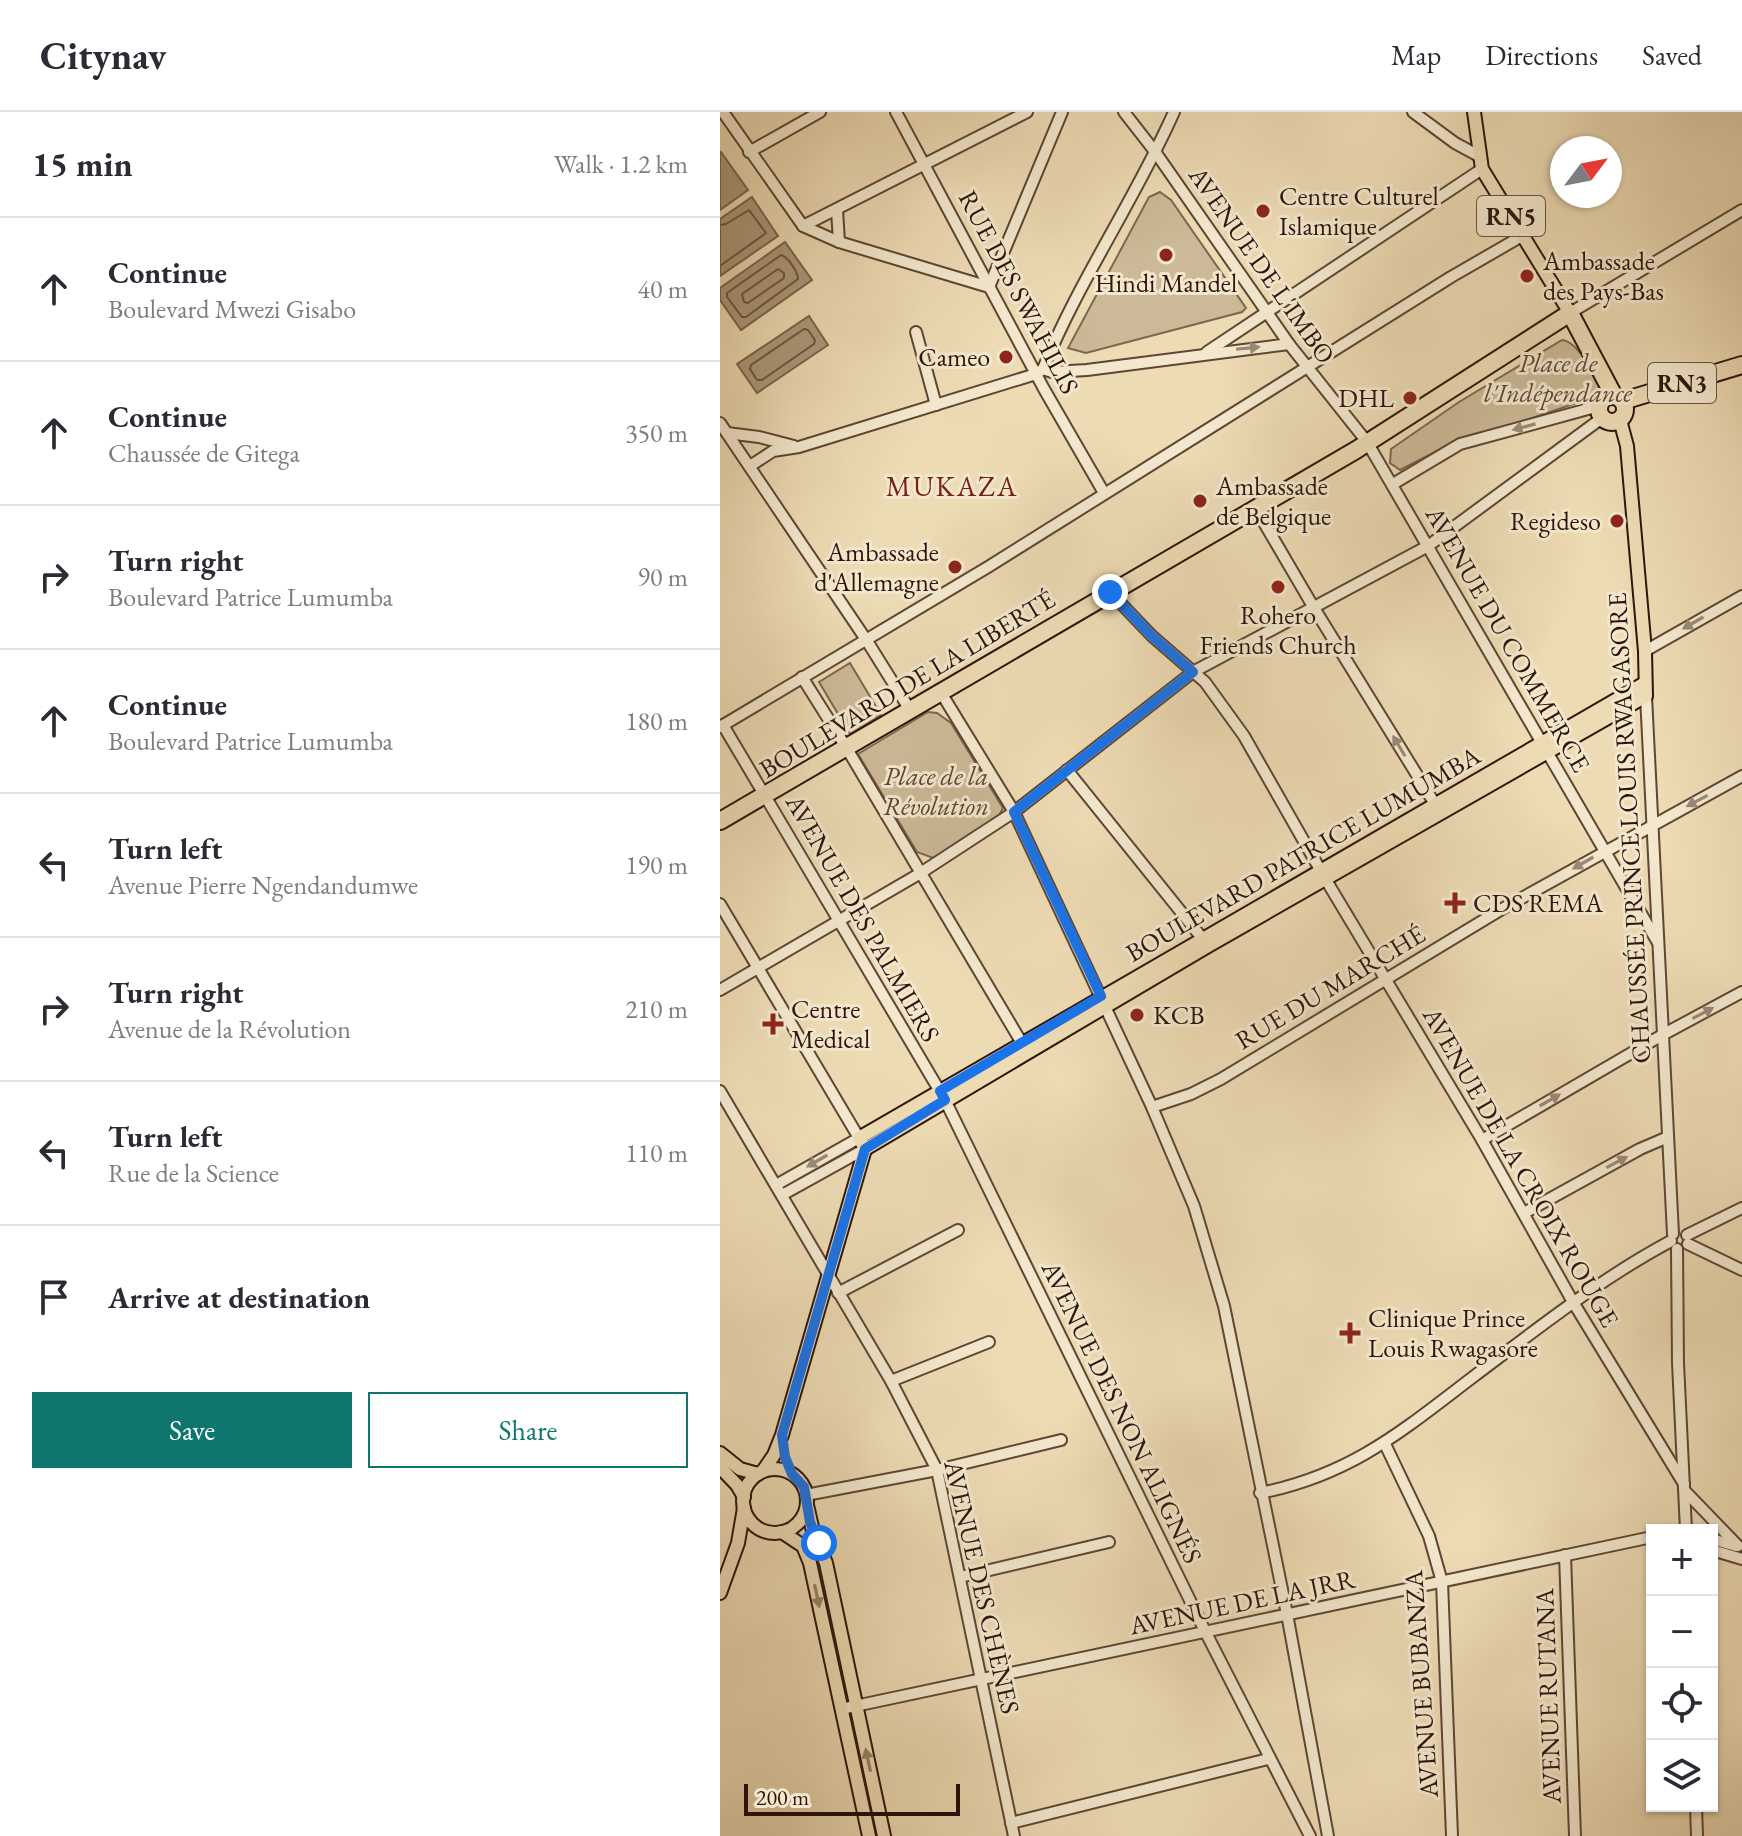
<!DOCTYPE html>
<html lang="en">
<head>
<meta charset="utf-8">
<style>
	:root { --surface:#fff; --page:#f2f2f3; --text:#2b2b33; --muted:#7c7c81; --line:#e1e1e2; --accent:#0f766e }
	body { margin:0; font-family:"EB Garamond",serif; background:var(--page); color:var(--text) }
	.controls { position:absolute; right:24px; bottom:24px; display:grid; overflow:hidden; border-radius:0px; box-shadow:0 2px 6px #0004 }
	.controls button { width:72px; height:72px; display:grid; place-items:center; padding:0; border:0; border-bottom:2px solid var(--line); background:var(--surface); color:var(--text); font:40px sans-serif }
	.compass { position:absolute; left:830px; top:24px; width:72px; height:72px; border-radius:50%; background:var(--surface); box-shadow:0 2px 6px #0004; rotate:58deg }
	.scale { position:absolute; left:24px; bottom:20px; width:216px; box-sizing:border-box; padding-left:8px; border:4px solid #2d150a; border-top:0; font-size:22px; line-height:28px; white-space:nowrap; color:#2d150a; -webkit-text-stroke:6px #f3e8ce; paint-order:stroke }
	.stop { position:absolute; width:24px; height:24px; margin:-18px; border:6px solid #1a73e8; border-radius:50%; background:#fff }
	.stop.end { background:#1a73e8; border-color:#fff; box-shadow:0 2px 8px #0008 }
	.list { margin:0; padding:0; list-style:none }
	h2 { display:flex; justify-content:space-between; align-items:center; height:104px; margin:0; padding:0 32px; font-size:34px }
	h2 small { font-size:26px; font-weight:400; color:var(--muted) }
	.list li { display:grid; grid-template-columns:52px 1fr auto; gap:24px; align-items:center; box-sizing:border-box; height:144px; padding:0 32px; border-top:2px solid var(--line) }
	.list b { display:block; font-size:30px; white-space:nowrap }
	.list p { margin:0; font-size:26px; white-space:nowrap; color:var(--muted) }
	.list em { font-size:26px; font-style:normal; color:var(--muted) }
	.actions { display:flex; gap:16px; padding:24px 32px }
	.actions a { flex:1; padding:18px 0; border:2px solid var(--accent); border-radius:0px; text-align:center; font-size:28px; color:var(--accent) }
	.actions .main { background:var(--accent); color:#fff }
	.icon { flex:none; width:44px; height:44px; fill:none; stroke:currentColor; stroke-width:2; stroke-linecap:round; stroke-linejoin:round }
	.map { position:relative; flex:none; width:1022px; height:1724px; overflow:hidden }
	header { display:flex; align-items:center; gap:48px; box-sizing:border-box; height:112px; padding:0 40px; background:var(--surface); border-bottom:2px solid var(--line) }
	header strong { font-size:38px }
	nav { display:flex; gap:44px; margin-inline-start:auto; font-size:28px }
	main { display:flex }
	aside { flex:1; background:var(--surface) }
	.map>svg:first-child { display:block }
	.green { fill:#ccb997; stroke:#7c6750; stroke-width:2 }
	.water { fill:#ac987a; stroke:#79644d; stroke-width:2 }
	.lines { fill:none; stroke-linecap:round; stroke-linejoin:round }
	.shore { stroke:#6c5642; stroke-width:2 }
	.minor-casing { stroke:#5d4634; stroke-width:14 }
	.major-casing { stroke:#2d150a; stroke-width:16 }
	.highway-casing { stroke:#2d150a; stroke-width:20 }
	.minor { stroke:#f3e8ce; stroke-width:10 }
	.major { stroke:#eddbb4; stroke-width:12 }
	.highway { stroke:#eddbb4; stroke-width:16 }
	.oneway { fill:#9a8976 }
	.oneway2 { fill:#978268 }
	.route { stroke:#1a73e8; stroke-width:10 }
	.poi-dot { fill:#8f2418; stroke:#f3e8ce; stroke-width:3 }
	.labels { text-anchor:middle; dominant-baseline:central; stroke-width:6; stroke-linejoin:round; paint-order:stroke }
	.shield { fill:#f3e8ce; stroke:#685445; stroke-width:2 }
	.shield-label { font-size:24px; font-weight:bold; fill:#2d150a }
	.poi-label { font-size:26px; fill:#2d150a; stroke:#f3e8ce; text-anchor:start }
	.street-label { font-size:26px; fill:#2d150a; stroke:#f3e8ce }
	.park-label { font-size:26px; font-style:italic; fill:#5d4634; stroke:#f3e8ce }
	.neighbourhood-label { font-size:28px; letter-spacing:2px; fill:#7a1f14; stroke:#f3e8ce }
</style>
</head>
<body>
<header>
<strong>Citynav</strong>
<nav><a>Map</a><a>Directions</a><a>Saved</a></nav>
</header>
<main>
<aside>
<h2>15 min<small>Walk · 1.2 km</small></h2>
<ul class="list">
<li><svg class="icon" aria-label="ahead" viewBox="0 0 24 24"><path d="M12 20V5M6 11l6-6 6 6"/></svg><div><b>Continue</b><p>Boulevard Mwezi Gisabo</p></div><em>40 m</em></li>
<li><svg class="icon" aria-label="ahead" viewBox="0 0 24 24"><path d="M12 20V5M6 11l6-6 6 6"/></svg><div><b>Continue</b><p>Chaussée de Gitega</p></div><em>350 m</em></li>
<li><svg class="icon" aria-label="right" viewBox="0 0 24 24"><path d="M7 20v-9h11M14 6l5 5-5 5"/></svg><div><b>Turn right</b><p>Boulevard Patrice Lumumba</p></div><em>90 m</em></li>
<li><svg class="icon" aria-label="ahead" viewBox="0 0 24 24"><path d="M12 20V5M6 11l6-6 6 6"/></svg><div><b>Continue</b><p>Boulevard Patrice Lumumba</p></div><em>180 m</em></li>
<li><svg class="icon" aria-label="left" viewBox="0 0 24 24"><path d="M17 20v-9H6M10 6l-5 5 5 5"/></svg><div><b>Turn left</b><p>Avenue Pierre Ngendandumwe</p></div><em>190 m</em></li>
<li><svg class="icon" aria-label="right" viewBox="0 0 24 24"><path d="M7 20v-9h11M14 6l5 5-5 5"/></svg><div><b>Turn right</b><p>Avenue de la Révolution</p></div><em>210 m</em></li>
<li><svg class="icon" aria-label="left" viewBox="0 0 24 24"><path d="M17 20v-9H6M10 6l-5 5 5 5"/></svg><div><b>Turn left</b><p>Rue de la Science</p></div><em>110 m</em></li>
<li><svg class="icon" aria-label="arrive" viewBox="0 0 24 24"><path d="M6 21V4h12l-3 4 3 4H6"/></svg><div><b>Arrive at destination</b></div></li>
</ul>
<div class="actions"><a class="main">Save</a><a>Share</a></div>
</aside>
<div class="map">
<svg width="1022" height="1724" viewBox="0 0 1022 1724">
	<rect width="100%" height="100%" fill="#eddbb4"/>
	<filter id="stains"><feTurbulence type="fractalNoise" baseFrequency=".0025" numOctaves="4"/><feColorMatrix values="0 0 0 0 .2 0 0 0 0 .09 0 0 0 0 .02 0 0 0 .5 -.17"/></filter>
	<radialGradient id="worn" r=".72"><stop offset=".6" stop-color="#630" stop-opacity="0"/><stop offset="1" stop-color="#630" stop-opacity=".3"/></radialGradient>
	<!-- green -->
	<g class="green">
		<polygon points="440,80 451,88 526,196 522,200 366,241 348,236 429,85"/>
		<path d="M842,228C857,229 879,266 880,281L877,284L759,324L742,326L680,358L670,351L671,337L739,290Z"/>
		<polygon points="130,551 161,603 130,622 99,570"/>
		<polygon points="208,600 217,601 231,611 283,696 276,709 213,746 197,740 138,642"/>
	</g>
	<!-- water -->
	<g class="water">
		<polygon points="1,40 28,78 0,98 0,41"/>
		<polygon points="32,85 58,124 0,164 0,107"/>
		<polygon points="65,130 92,168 21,218 0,188 0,176"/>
		<polygon points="89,204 108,233 37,281 17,252"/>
	</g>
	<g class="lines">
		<!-- shore -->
		<g class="shore">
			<polyline points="0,113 6,112 29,98 46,121 0,154"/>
			<path d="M61,143C68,145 78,160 78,167L26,205H22L7,185V181Z"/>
			<polygon points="58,157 64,161 64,166 28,191 24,190 22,182"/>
			<polygon points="84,217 88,218 95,228 94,232 42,268 37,268 30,257 31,253"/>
		</g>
		<defs>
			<g id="minor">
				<polyline points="3,0 83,114 119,130 269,175 342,0"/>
				<polyline points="176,0 324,277 384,381"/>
				<polyline points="404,0 436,41 569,232 647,330 937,829"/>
				<polyline points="693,0 735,31 759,44"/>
				<polyline points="29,40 100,0"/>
				<polyline points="117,98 119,130"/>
				<polyline points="83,114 307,0"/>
				<polyline points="850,201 1022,98"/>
				<polyline points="196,220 216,293"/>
				<polyline points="487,240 762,57"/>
				<path d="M323,257C359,168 415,88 454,0"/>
				<polyline points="0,311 147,529 190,598"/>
				<polyline points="7,321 39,325 74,334"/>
				<polyline points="30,354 53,339 79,335 316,262 323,257 332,260 367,258 569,232"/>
				<polyline points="673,372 740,332 879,294"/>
				<polyline points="536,397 594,496 718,697"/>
				<polyline points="390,480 432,524 485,570 524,624 606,768 762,1028 853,1190 964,1372"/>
				<polyline points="925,539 1022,484"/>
				<polyline points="82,565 126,635 306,938"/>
				<polyline points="220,579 294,700 432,995 474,1094 504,1194 567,1502 608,1724"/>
				<polyline points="926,584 953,1122"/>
				<polyline points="3,613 225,988 485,1519 590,1724"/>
				<polyline points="0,615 268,455 731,165 802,124"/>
				<polyline points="347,658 486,831"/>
				<polyline points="0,792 139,1026 56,1073"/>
				<polyline points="0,878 199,762 294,700 473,560 708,434 882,306"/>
				<polyline points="0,979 171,1269 217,1358 294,1724"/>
				<polyline points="432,995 471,982 501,967 782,797 1022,664"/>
				<polyline points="762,1028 944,922 1022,880"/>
				<polyline points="62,1083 145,1037"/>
				<polyline points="804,1101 920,1037 948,1025"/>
				<polyline points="967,1123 1022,1096"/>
				<polyline points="968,1132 1022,1158"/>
				<polyline points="957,1137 958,1251 966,1418"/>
				<polyline points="118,1181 238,1118"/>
				<polyline points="171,1269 269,1230"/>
				<polyline points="665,1332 709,1424 722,1470 732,1724"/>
				<polyline points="965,1379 1018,1434"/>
				<path d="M540,1381C631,1363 682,1319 753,1265C817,1217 880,1167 951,1129"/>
				<polyline points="86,1383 217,1358 341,1328"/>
				<polyline points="992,1427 1016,1434"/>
				<polyline points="992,1438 1022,1447"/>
				<polyline points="845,1443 855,1724"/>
				<polyline points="240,1465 389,1430"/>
				<polyline points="121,1597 932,1425"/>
				<polyline points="976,1694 977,1724"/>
				<polyline points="291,1711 548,1647"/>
			</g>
			<g id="major">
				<polyline points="754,0 762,57 850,201"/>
				<polyline points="145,1037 488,834 926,584 925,539 907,334 900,308"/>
				<polyline points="145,1037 139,1026 925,571"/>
				<polyline points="0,1341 20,1357 38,1362"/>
				<polyline points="0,1355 17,1373 24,1385"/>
				<circle cx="55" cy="1389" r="32"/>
				<polyline points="43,1359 54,1343 62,1323 145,1037"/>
				<polyline points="87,1393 93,1419 106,1451 164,1724"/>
				<polyline points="62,1420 83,1434 90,1451 149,1724"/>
				<polyline points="0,1481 18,1431 24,1396"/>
			</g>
			<g id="highway">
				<circle cx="892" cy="297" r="13"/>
				<polyline points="903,289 1022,253"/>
				<polyline points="0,709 636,338 850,201 894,284"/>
			</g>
		</defs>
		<!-- minor casing -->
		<use href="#minor" class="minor-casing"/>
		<!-- major casing -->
		<use href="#major" class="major-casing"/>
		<!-- highway casing -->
		<use href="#highway" class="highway-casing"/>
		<!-- minor -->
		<use href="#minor" class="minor"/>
		<!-- major -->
		<use href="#major" class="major"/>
		<!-- highway -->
		<use href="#highway" class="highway"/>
	</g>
	<!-- one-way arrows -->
	<defs><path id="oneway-solid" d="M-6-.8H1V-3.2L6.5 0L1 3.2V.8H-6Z" transform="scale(2)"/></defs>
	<g class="oneway">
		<use href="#oneway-solid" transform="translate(528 236) rotate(-6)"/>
		<use href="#oneway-solid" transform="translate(804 315) rotate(165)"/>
		<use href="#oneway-solid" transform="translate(973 511) rotate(150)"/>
		<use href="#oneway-solid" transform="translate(679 634) rotate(-121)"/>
		<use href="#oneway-solid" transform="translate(977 689) rotate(152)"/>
		<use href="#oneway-solid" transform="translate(863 751) rotate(150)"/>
		<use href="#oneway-solid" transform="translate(983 901) rotate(-28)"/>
		<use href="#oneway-solid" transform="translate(830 988) rotate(-30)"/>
		<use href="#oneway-solid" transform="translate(97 1049) rotate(150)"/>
		<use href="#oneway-solid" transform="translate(897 1050) rotate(-28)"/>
	</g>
	<g class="oneway2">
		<use href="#oneway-solid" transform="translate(97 1484) rotate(78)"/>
		<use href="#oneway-solid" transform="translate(148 1648) rotate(-102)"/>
	</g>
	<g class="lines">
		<!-- route -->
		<polyline class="route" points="99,1431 90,1410 84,1375 72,1362 65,1345 62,1323 145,1037 225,988 220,979 381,884 294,700 473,560 432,524 390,480"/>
	</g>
	<!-- markers -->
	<g class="poi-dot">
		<circle cx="543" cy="99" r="8"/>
		<circle cx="446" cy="143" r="8"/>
		<circle cx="807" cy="164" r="8"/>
		<circle cx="286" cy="245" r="8"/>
		<circle cx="690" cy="286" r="8"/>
		<circle cx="480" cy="389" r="8"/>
		<circle cx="897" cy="409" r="8"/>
		<circle cx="235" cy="455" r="8"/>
		<circle cx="558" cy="475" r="8"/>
		<path d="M731 779h8v8h8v8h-8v8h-8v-8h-8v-8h8z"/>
		<circle cx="417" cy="903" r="8"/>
		<path d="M49 900h8v8h8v8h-8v8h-8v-8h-8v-8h8z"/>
		<path d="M626 1209h8v8h8v8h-8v8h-8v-8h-8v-8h8z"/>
	</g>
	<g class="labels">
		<!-- shield labels -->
		<g class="shield">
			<rect x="757" y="84" width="68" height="40" rx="6"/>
			<rect x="928" y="251" width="68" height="40" rx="6"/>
		</g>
		<g class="shield-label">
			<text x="791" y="104">RN5</text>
			<text x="962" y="271">RN3</text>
		</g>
		<!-- poi labels -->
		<g class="poi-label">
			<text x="559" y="84">Centre Culturel<tspan x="559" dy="30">Islamique</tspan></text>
			<text x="823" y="149">Ambassade<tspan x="823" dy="30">des Pays-Bas</tspan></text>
			<text x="446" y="171" text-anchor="middle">Hindi Mandel</text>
			<text x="270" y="245" text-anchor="end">Cameo</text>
			<text x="674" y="286" text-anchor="end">DHL</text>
			<text x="496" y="374">Ambassade<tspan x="496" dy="30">de Belgique</tspan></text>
			<text x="881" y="409" text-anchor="end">Regideso</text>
			<text x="219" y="440" text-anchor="end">Ambassade<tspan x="219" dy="30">d'Allemagne</tspan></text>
			<text x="558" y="503" text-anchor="middle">Rohero<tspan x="558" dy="30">Friends Church</tspan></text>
			<text x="753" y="791">CDS REMA</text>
			<text x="71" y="897">Centre<tspan x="71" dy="30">Medical</tspan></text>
			<text x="433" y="903">KCB</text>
			<text x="648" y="1206">Clinique Prince<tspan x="648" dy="30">Louis Rwagasore</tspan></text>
		</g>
		<!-- street labels -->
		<g class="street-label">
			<text transform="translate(542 153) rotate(55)">AVENUE DE L'IMBO</text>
			<text transform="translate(299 180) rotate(62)">RUE DES SWAHILIS</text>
			<text transform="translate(788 527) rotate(60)">AVENUE DU COMMERCE</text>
			<text transform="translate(187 572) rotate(-31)">BOULEVARD DE LA LIBERTÉ</text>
			<text transform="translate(909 716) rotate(-93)">CHAUSSÉE PRINCE LOUIS RWAGASORE</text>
			<text transform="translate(583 742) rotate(-30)">BOULEVARD PATRICE LUMUMBA</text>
			<text transform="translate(143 806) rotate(60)">AVENUE DES PALMIERS</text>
			<text transform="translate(610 875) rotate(-31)">RUE DU MARCHÉ</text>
			<text transform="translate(801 1055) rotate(60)">AVENUE DE LA CROIX ROUGE</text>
			<text transform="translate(402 1300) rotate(64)">AVENUE DES NON ALIGNÉS</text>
			<text transform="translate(262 1475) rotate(77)">AVENUE DES CHÈNES</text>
			<text transform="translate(522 1490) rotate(-12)">AVENUE DE LA JRR</text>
			<text transform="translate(701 1572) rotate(-94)">AVENUE BUBANZA</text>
			<text transform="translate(828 1584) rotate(-92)">AVENUE RUTANA</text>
		</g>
		<!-- park labels -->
		<g class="park-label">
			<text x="838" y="251">Place de<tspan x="838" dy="30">l'Indépendance</tspan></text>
			<text x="216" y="664">Place de la<tspan x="216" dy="30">Révolution</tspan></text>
		</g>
		<!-- neighbourhood labels -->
		<g class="neighbourhood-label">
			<text x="232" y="374">MUKAZA</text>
		</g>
	</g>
	<rect width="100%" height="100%" filter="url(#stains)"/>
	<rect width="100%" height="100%" fill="url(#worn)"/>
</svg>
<div class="controls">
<button>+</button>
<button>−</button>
<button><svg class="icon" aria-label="locate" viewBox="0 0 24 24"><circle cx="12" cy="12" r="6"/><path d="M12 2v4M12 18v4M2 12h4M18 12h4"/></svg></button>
<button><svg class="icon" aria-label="layers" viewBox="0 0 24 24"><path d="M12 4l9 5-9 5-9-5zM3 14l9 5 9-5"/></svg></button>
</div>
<svg class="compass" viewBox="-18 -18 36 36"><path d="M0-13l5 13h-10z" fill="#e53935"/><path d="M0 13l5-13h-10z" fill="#7c7c81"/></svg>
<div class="scale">200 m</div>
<div class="stop" style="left:99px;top:1431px"></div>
<div class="stop end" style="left:390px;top:480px"></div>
</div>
</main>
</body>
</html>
